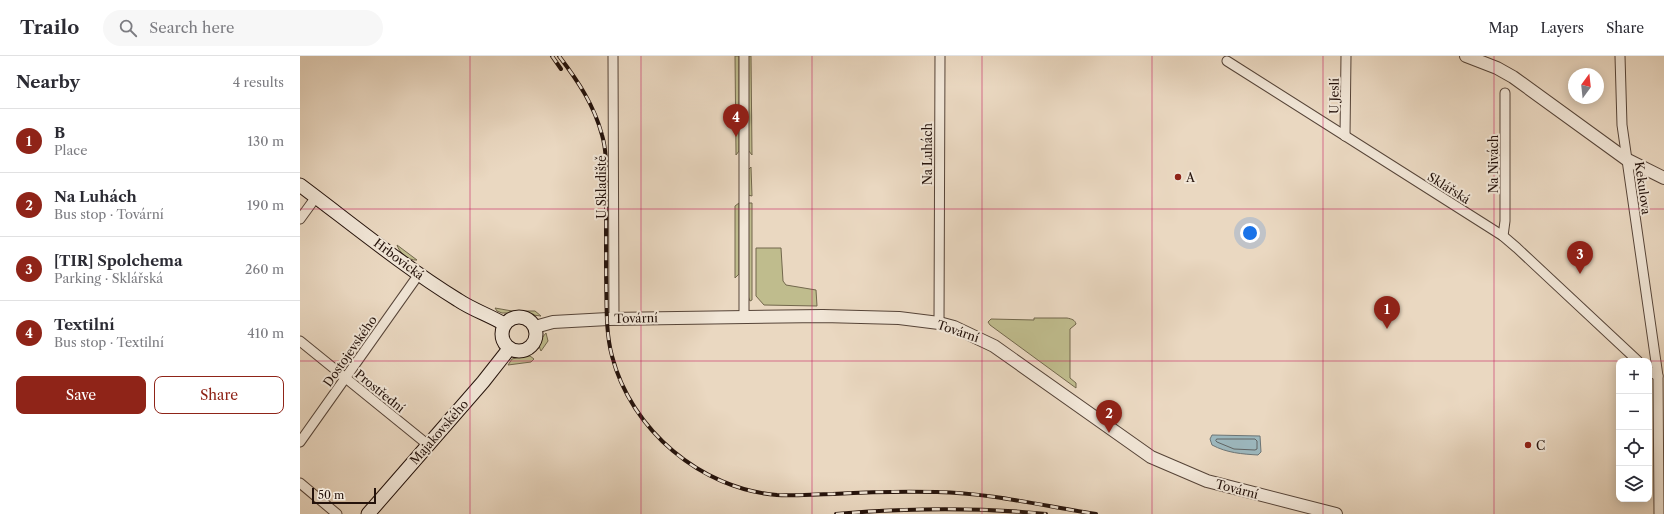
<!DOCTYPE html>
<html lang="en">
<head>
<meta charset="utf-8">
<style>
	:root { --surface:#fff; --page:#f7f7f7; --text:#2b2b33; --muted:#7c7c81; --line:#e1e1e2; --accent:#8f2418 }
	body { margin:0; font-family:"Libre Caslon Text",serif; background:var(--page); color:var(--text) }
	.controls { position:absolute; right:12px; bottom:12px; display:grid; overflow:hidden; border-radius:8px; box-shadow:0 2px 10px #0003 }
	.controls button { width:36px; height:36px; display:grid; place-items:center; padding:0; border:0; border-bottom:1px solid var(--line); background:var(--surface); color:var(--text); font:20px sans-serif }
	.compass { position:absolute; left:1268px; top:12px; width:36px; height:36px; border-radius:50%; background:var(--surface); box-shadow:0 2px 10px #0003; rotate:15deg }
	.scale { position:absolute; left:12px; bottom:10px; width:64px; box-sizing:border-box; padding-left:4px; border:2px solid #24120b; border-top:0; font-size:11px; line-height:14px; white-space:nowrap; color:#24120b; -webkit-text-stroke:3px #f1e6d7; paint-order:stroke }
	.you { position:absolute; left:950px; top:177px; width:14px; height:14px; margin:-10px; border:3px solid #fff; border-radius:50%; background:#1a73e8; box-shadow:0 0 0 6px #1a73e833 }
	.badge { display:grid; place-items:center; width:26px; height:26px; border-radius:50%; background:var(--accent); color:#fff; font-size:13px; font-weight:700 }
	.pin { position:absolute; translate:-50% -33px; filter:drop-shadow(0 1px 2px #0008) }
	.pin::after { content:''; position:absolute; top:21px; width:14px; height:12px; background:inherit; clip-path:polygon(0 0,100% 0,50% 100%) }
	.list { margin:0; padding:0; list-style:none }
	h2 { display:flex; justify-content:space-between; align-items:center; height:52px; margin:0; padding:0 16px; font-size:17px }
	h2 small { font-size:13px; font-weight:400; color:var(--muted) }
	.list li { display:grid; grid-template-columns:26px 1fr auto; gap:12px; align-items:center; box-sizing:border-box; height:64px; padding:0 16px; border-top:1px solid var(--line) }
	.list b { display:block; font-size:15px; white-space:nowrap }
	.list p { margin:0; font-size:13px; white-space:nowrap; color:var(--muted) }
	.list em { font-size:13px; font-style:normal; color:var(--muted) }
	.actions { display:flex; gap:8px; padding:12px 16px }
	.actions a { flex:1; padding:9px 0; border:1px solid var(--accent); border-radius:8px; text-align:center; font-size:14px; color:var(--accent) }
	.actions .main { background:var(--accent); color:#fff }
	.icon { flex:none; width:22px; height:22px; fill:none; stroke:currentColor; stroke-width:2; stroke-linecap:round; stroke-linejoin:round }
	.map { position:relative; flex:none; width:1364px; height:458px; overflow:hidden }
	header { display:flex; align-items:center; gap:24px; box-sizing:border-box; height:56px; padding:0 20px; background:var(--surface); border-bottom:1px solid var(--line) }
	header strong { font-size:19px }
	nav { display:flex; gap:22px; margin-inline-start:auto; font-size:14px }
	.search { width:280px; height:36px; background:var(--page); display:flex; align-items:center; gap:10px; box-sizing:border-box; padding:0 14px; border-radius:22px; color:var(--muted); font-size:15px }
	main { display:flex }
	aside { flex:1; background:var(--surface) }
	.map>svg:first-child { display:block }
	.green { fill:#bfbc8d; stroke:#72674c }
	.water { fill:#9cb7bd; stroke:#6c7576 }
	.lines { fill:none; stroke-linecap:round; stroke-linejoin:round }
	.shore { stroke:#606464; stroke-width:1 }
	.minor-casing { stroke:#564438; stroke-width:11 }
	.tertiary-casing { stroke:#564438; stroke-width:14 }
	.secondary-casing { stroke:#24120b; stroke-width:15 }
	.minor { stroke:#f1e6d7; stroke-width:9 }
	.tertiary { stroke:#f1e6d7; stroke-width:12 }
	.secondary { stroke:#f1e6d7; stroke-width:13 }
	.rail-casing { stroke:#24120b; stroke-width:4 }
	.rail { stroke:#f1e6d7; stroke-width:2.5; stroke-dasharray:8; stroke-linecap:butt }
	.grid { fill:none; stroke:#c2185b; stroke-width:1; stroke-opacity:0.55 }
	.poi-dot { fill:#8f2418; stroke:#f1e6d7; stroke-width:1.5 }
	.labels { text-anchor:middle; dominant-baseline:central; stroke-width:4; stroke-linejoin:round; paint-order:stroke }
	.street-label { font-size:12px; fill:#24120b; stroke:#f1e6d7 }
	.poi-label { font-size:12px; fill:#24120b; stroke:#f1e6d7; text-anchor:start }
</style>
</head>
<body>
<header>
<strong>Trailo</strong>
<div class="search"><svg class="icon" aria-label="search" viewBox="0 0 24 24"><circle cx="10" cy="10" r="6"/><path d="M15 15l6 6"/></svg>Search here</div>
<nav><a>Map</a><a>Layers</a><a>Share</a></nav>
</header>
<main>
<aside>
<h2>Nearby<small>4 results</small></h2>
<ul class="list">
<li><span class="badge">1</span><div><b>B</b><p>Place</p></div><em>130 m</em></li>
<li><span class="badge">2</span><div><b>Na Luhách</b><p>Bus stop · Tovární</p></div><em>190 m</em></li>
<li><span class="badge">3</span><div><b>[TIR] Spolchema</b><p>Parking · Sklářská</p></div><em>260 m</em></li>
<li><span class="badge">4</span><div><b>Textilní</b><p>Bus stop · Textilní</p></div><em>410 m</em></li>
</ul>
<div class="actions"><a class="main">Save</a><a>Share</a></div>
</aside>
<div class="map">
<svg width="1364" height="458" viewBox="0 0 1364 458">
	<rect width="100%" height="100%" fill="#ead8c1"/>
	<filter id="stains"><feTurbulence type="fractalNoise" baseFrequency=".005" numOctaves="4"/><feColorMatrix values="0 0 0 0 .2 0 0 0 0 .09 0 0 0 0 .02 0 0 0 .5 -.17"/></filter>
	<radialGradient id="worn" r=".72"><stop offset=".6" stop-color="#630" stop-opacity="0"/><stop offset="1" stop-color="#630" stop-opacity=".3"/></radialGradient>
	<!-- green -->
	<g class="green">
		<polygon points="435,0 439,0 439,95 436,99"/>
		<polygon points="448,0 451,0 452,99 448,94"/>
		<polygon points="451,111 452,140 448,139 448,114"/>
		<polygon points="439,147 439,218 435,222 435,150"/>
		<polygon points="448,147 452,147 452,244 450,245 448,240"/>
		<path d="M97,189L117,204C108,205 99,196 97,189Z"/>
		<polygon points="456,192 481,192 483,225 486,229 516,234 517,250 464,249 456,240"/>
		<polygon points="195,252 212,255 235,255 241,260 217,257 202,257 197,255"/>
		<path d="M734,262H767C772,263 775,264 776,268L770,273V322L776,327V332L690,269L688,266L691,263L734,264Z"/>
		<path d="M246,277L248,285L241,295C237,288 241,283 246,277Z"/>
		<polygon points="224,300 230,300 234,303 231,306 208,309 212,303"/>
	</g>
	<!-- water -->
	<path class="water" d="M912,379L960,380L961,396L958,399C942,398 927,397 912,389L910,383Z"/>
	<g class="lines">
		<!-- shore -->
		<polygon class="shore" points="917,383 955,383 957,385 957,393 955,394 934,393 917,386 916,385"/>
		<defs>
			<g id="minor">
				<polyline points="313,0 314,262"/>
				<polyline points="444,0 444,261"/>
				<polyline points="1320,0 1322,69 1358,320 1359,458"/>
				<polyline points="927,5 1203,180 1217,192 1338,305"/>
				<polyline points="1045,80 1046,0"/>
				<polyline points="0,163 16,141"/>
				<polyline points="1203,180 1205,165 1205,37"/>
				<polyline points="639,267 640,0"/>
				<polyline points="0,285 127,388"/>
				<polyline points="1349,315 1358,320"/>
				<polyline points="0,386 119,218"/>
				<polyline points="0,427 37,458"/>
			</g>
			<g id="tertiary">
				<polyline points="1166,0 1197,12 1213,21 1326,103 1364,122"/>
				<polyline points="235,271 253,266 308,263 523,260 599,262 639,267 654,271 694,290 851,401 907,425 1036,458"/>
			</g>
			<g id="secondary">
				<path d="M0,129C52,168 103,210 158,244C173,254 189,259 204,268"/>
				<circle cx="219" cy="278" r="17"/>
				<polyline points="68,458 183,326 209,293"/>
			</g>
		</defs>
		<!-- minor casing -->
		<use href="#minor" class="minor-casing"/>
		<!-- tertiary casing -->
		<use href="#tertiary" class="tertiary-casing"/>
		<!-- secondary casing -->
		<use href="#secondary" class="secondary-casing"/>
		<!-- minor -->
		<use href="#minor" class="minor"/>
		<!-- tertiary -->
		<use href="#tertiary" class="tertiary"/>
		<!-- secondary -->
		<use href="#secondary" class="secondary"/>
		<defs>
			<g id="rail">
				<polyline points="252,0 261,13"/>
				<path d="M259,0C278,25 294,49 302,79C307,96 306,114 306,131C306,160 306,189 306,218C307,244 305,274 312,300C331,374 401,433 477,439C495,440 515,438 533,438C568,436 602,435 637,436C691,437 743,450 796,458"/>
				<path d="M536,458C606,452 676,451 746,458"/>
			</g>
		</defs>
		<!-- rail casing -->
		<use href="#rail" class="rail-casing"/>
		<!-- rail -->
		<use href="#rail" class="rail"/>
	</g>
	<!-- grid -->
	<path class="grid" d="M170,0V458M341,0V458M512,0V458M682,0V458M852,0V458M1023,0V458M1194,0V458M0,153H1364M0,305H1319M1349,305H1364"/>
	<!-- markers -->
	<g class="poi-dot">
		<circle cx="878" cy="121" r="4"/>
		<circle cx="1228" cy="389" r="4"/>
	</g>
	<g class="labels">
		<!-- street labels -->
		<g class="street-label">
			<text transform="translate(1034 40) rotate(-89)">U Jeslí</text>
			<text transform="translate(627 98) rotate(-90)">Na Luhách</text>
			<text transform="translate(1193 108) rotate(-90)">Na Nivách</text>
			<text transform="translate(301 131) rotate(-90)">U Skladiště</text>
			<text transform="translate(1149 132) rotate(32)">Sklářská</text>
			<text transform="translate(1343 132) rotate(82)">Kekulova</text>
			<text transform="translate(99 203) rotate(37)">Hrbovická</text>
			<text transform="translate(336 262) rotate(-1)">Tovární</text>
			<text transform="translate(658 275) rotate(19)">Tovární</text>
			<text transform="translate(50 295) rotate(-55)">Dostojevského</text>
			<text transform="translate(80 335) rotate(39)">Prostřední</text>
			<text transform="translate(139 376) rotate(-49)">Majakovského</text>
			<text transform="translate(937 433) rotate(15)">Tovární</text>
		</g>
		<!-- poi labels -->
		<g class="poi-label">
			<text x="886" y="121">A</text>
			<text x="1236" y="389">C</text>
		</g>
	</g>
	<rect width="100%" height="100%" filter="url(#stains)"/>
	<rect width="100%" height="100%" fill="url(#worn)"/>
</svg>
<div class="controls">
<button>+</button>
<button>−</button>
<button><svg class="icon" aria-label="locate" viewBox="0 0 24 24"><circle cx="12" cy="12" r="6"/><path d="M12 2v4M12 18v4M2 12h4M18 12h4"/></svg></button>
<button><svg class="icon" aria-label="layers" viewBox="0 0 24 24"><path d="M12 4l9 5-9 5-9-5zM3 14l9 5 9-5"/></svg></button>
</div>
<svg class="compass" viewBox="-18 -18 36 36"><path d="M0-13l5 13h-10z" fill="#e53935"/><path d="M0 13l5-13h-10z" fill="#7c7c81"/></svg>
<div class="scale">50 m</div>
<div class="you"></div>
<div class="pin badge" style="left:1087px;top:273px">1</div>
<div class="pin badge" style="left:809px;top:377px">2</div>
<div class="pin badge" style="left:1280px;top:218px">3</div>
<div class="pin badge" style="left:436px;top:81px">4</div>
</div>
</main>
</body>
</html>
